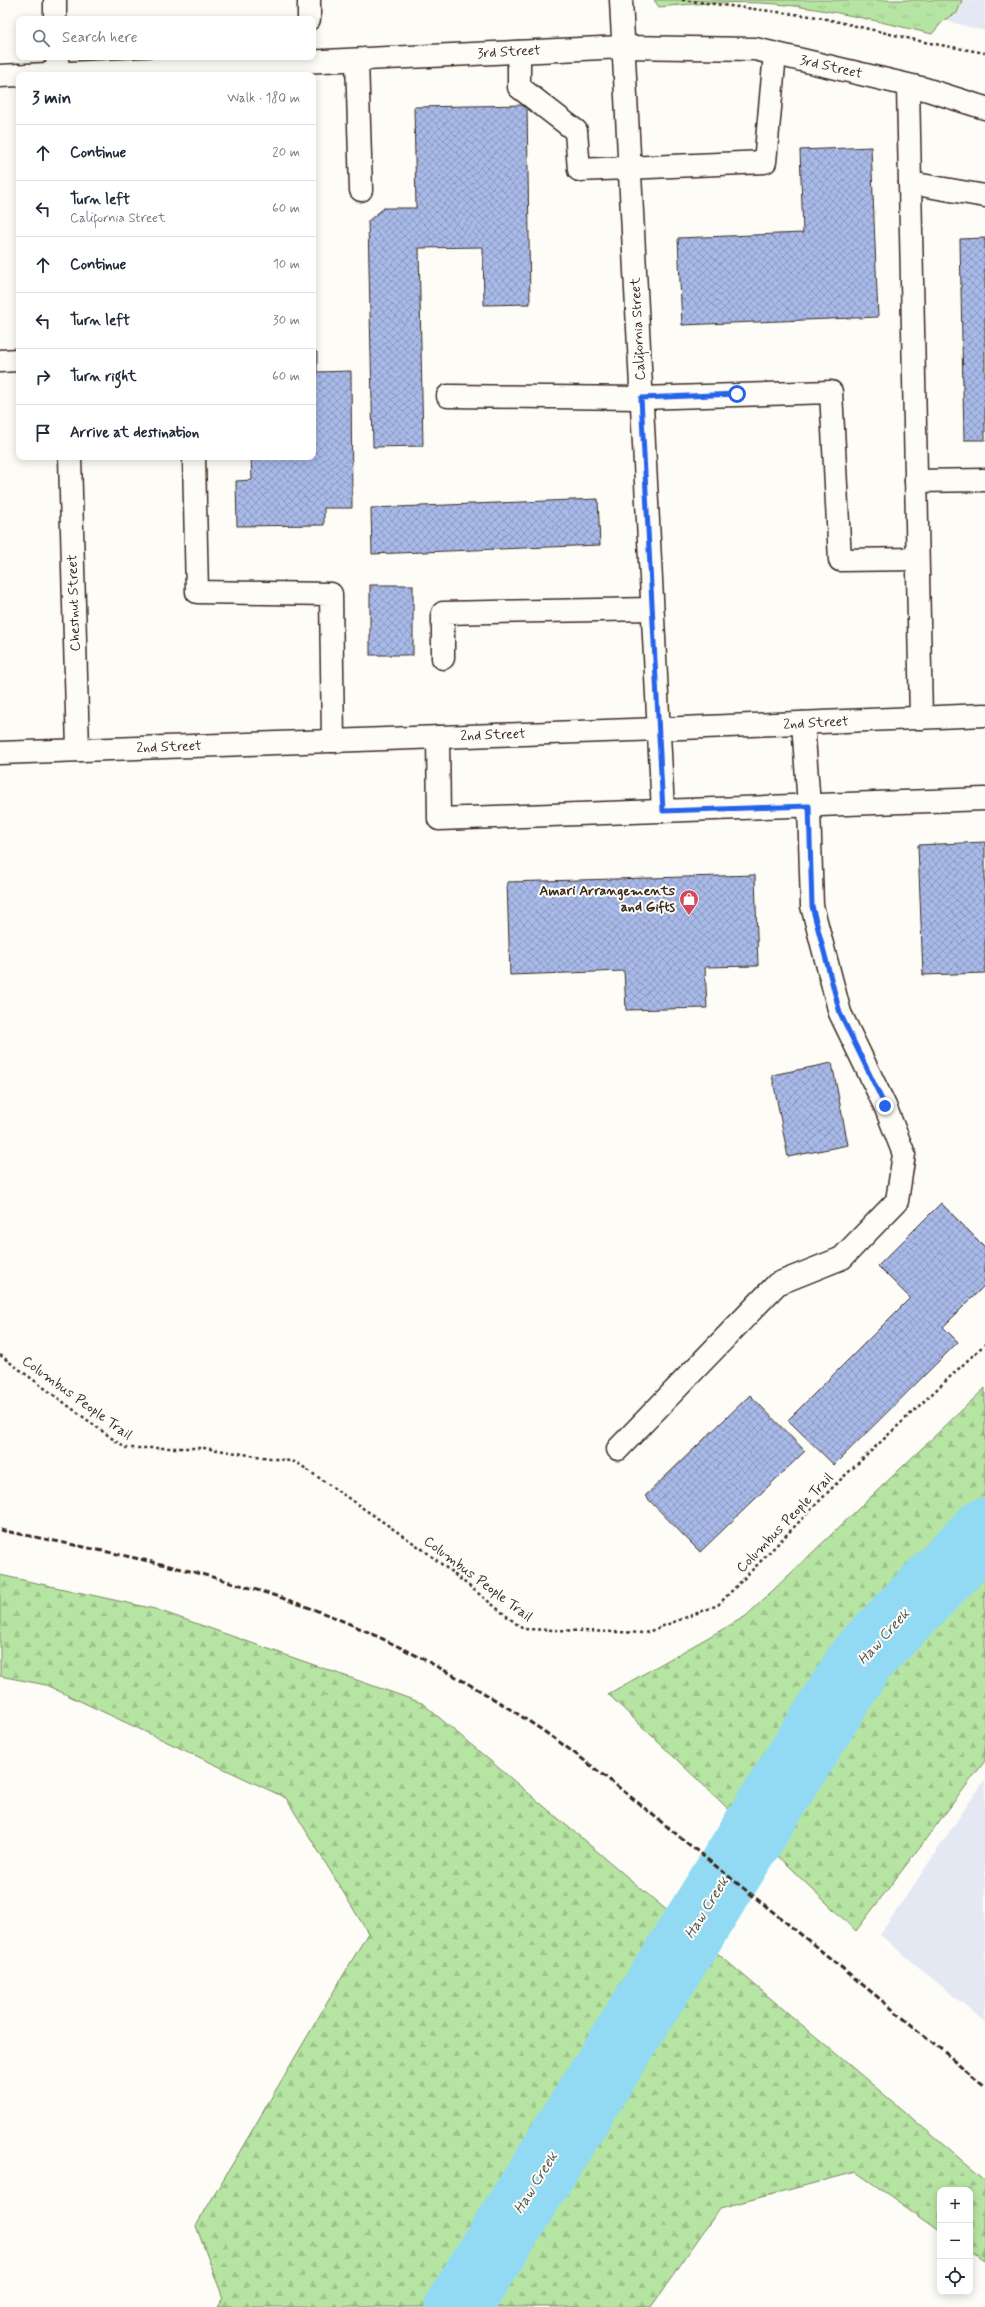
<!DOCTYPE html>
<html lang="en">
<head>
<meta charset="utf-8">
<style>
	:root { --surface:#fff; --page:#f2f2f3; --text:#1f2937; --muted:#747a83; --line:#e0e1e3 }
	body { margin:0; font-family:Mynerve,sans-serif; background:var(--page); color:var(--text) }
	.controls { position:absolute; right:12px; bottom:12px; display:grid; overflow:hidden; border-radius:8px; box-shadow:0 2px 10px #0003 }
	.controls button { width:36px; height:36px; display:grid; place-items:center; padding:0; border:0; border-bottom:1px solid var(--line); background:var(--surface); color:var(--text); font:20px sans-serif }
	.stop { position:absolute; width:12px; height:12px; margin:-9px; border:3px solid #2563eb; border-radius:50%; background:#fff }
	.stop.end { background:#2563eb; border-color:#fff; box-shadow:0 1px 4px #0008 }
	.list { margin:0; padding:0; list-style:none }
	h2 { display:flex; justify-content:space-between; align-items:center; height:52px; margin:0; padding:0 16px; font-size:17px }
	h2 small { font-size:13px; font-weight:400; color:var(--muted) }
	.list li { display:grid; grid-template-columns:26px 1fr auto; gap:12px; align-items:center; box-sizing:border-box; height:56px; padding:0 16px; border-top:1px solid var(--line) }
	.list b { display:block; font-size:15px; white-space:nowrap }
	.list p { margin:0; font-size:13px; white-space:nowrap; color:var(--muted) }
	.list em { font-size:13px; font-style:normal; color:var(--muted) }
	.icon { flex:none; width:22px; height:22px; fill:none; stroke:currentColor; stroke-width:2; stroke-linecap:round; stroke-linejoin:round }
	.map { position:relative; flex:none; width:985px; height:2307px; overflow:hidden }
	.search { position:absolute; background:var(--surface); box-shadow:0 2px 10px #0003; left:16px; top:16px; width:300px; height:44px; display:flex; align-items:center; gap:10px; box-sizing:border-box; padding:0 14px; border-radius:8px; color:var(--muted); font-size:15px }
	.panel { position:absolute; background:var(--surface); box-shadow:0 2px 10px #0003; left:16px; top:72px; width:300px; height:388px; border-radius:8px }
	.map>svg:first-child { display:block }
	.built { fill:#e4e8f3 }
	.grass { fill:url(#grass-tufts); stroke:#788760 }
	.forest { fill:url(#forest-firs); stroke:#788760 }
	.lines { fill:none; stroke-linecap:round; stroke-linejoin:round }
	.river { stroke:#92daf3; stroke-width:67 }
	.building { fill:url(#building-cross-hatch); stroke:#3b2a1e }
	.minor-casing { stroke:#3b2a1e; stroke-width:25 }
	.highway-casing { stroke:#3b2a1e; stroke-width:25 }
	.path { stroke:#3b2a1e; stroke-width:2.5; stroke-dasharray:3 3; stroke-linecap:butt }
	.minor { stroke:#fdfcf7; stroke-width:22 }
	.highway { stroke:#fdfcf7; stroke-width:22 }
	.rail { stroke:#3b2a1e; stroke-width:3; stroke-dasharray:6 3; stroke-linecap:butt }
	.route { stroke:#2563eb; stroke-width:5 }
	.labels { text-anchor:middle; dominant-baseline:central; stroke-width:4; stroke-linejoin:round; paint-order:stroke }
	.street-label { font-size:14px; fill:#3b2a1e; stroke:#fdfcf7 }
	.poi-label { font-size:14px; font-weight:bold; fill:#3b2a1e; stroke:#fdfcf7; text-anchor:end }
	.water-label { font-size:15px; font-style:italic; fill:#515653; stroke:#fdfcf7 }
</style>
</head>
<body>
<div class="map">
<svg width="985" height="2307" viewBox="0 0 985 2307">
	<defs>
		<pattern id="grass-tufts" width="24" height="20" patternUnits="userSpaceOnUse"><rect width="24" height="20" fill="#b6e4a2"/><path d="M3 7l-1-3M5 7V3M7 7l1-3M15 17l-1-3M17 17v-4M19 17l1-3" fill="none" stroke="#9dc48b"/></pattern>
		<pattern id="forest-firs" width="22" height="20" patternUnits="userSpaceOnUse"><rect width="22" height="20" fill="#b6e4a2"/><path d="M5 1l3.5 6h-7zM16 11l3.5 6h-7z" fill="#9dc48b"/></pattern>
		<pattern id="building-cross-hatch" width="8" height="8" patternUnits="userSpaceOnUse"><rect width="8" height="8" fill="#a8bae9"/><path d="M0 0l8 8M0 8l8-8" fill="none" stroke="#8a97bc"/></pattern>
	</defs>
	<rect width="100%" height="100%" fill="#fdfcf7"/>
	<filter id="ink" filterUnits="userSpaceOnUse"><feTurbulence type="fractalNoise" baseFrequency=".025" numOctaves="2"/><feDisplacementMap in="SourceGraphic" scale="8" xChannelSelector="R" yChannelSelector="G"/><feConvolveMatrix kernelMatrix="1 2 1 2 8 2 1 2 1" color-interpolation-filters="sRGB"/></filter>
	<g filter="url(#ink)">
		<!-- built -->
		<g class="built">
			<polygon points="846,0 985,0 985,31 901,9"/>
			<polygon points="985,1779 985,2022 880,1935"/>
		</g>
		<!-- grass -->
		<path class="grass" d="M654,0H962L957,13L944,20L932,34C881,22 829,9 777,4C737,1 698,3 659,7Z"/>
		<!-- forest -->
		<g class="forest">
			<polygon points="985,1388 985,1761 856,1931 608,1694 746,1616"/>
			<polygon points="0,1575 155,1609 422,1703 985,2180 985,2262 970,2252 970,2190 940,2190 940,2231 856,2172 720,2208 651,2307 217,2307 223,2298 196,2226 368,1933 286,1798 46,1685 0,1676"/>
		</g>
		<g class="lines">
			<!-- river -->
			<polyline class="river" points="458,2307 862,1658 985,1531"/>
		</g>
		<!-- building -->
		<g class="building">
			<polygon points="527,105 530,304 484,305 483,247 419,248 423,446 373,447 368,221 384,208 416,208 414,107"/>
			<polygon points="871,147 878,317 682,325 678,238 803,233 800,150"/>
			<polygon points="985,238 985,440 964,440 960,239"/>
			<polygon points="313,352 317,352 317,372 351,371 352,508 324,508 324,525 237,526 236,481 252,480 251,457 313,457"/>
			<polygon points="598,499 600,545 372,554 371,508"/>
			<rect x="370" y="585" width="43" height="70"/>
			<polygon points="985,842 985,973 923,975 918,845"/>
			<polygon points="755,875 758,966 705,967 707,1008 626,1010 624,971 510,975 507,882"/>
			<polygon points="832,1063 848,1145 788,1157 772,1075"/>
			<polygon points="941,1203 985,1247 985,1285 943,1327 958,1342 834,1465 788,1420 910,1298 878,1266"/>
			<polygon points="750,1395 805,1451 700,1552 645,1496"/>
		</g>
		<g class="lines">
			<defs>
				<g id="minor">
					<polyline points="55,0 55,19"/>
					<polyline points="309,0 309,19"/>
					<polyline points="621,0 663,811"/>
					<polyline points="519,52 519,87 576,131 579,170 765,162 775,54"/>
					<polyline points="57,57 58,75"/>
					<polyline points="357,60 361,190"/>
					<polyline points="908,86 921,718"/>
					<polyline points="910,183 985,196"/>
					<polyline points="0,361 19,360"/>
					<polyline points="448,396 641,398 831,392 840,560 917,559"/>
					<polyline points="70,457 78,750"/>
					<polyline points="194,457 197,592 331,594 333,741"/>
					<polyline points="916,481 985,480"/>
					<polyline points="443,658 443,613 652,609"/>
					<polyline points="438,737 439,819 985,799"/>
					<polyline points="618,1449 777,1284 842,1258 897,1201 904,1154 885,1106 840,1013 812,906 809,806 803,723"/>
				</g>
				<g id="highway">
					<polyline points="26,75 623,47 755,49 925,89 985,108"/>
					<polyline points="0,76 19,75"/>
					<polyline points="0,753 659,729 985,715"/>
				</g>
			</defs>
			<!-- minor casing -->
			<use href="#minor" class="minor-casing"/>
			<!-- highway casing -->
			<use href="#highway" class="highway-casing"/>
			<!-- path -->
			<g class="path">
				<polyline points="682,0 818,17 924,42 985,53"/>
				<polyline points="0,1355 125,1448 204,1448 296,1462 425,1551 523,1629 645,1633 718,1605 837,1483 985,1344"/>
			</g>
			<!-- minor -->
			<use href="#minor" class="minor"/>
			<!-- highway -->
			<use href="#highway" class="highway"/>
			<!-- rail -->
			<path class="rail" d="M0,1530C134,1557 270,1582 393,1644C443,1668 493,1697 539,1728C597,1767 652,1815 707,1859C801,1934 893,2009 985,2086"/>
		</g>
	</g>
	<g class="lines" filter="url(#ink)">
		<!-- route -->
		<polyline class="route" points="737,394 641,398 663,811 809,806 812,906 840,1013 885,1106"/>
	</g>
	<!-- icons -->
	<defs>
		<symbol id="shop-pin" viewBox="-11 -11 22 30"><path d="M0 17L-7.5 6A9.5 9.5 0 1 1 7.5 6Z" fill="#d1495b" stroke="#fdfcf7"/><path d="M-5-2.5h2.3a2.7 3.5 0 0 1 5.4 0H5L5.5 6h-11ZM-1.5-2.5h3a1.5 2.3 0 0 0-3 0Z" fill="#fff"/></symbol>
	</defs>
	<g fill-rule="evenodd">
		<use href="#shop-pin" x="678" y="888" width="22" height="30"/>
	</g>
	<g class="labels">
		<!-- street labels -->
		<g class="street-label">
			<text transform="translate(509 52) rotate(-3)">3rd Street</text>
			<text transform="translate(831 67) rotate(13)">3rd Street</text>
			<text transform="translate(638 329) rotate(-93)">California Street</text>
			<text transform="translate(74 603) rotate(-92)">Chestnut Street</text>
			<text transform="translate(816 723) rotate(-3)">2nd Street</text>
			<text transform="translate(493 735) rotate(-2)">2nd Street</text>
			<text transform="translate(169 747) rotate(-2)">2nd Street</text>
			<text transform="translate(77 1398) rotate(36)">Columbus People Trail</text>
			<text transform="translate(785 1523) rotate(-46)">Columbus People Trail</text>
			<text transform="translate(478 1579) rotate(37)">Columbus People Trail</text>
		</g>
		<!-- poi labels -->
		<g class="poi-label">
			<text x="675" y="891">Amari Arrangements<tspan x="675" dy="16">and Gifts</tspan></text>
		</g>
		<!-- water labels -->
		<g class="water-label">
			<text transform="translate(884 1637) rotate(-48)">Haw Creek</text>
			<text transform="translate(707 1908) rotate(-58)">Haw Creek</text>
			<text transform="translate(536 2183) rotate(-58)">Haw Creek</text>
		</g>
	</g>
</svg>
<div class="controls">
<button>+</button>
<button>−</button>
<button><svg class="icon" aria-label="locate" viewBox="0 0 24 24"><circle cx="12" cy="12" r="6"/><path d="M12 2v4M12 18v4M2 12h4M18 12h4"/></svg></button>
</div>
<div class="stop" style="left:737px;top:394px"></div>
<div class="stop end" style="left:885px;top:1106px"></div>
<div class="search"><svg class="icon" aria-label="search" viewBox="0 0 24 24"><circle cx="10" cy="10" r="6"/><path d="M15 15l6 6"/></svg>Search here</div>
<section class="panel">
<h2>3 min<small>Walk · 180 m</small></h2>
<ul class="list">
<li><svg class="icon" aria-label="ahead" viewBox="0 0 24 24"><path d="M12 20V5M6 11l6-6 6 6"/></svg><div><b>Continue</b></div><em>20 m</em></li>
<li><svg class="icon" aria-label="left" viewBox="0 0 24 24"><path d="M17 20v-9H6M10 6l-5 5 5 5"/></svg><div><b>Turn left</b><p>California Street</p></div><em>60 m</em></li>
<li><svg class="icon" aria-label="ahead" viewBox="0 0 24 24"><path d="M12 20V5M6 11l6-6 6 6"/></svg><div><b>Continue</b></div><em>10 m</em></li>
<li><svg class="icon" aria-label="left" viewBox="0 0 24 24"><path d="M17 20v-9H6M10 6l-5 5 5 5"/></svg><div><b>Turn left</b></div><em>30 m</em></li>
<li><svg class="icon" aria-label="right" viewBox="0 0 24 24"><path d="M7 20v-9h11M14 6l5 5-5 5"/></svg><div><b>Turn right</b></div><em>60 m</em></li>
<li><svg class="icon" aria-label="arrive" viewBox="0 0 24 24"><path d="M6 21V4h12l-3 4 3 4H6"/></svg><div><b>Arrive at destination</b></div></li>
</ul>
</section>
</div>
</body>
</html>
